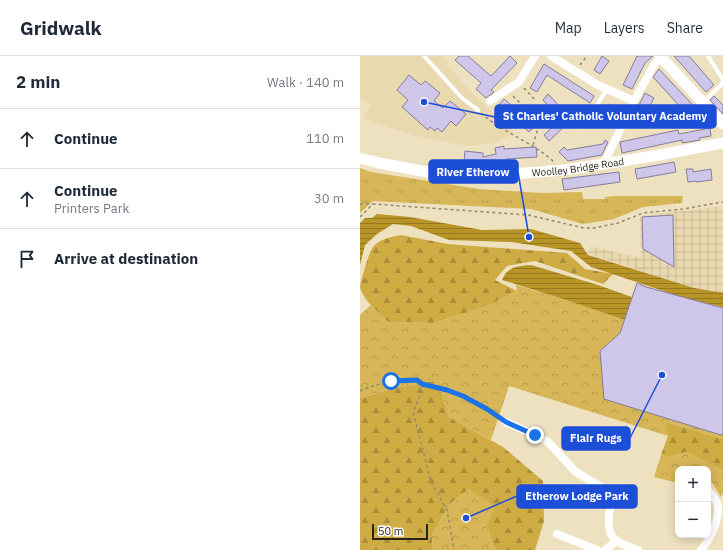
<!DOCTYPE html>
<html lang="en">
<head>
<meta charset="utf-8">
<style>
	:root { --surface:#fff; --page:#f6f6f7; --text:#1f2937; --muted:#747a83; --line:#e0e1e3 }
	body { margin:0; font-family:"IBM Plex Sans",sans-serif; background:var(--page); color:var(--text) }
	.controls { position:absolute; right:12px; bottom:12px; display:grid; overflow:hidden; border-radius:8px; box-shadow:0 2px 10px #0003 }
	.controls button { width:36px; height:36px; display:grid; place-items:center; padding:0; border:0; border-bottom:1px solid var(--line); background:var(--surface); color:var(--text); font:20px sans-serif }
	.scale { position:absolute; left:12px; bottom:10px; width:56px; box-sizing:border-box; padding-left:4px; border:2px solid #282316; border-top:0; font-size:11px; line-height:14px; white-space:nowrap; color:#282316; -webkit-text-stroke:3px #fff; paint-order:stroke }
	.stop { position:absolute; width:12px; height:12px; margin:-9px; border:3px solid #1a73e8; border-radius:50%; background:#fff }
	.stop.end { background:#1a73e8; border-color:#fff; box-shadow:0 1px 4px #0008 }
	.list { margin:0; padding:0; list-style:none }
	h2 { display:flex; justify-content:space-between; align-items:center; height:52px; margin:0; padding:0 16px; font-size:17px }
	h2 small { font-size:13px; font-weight:400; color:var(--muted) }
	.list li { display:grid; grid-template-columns:26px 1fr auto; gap:12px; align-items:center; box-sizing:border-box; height:60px; padding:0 16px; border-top:1px solid var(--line) }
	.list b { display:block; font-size:15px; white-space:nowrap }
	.list p { margin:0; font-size:13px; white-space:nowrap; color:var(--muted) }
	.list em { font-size:13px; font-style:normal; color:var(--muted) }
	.icon { flex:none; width:22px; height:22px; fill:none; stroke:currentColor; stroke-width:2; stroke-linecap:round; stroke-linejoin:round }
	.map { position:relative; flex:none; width:363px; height:494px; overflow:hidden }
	header { display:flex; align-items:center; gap:24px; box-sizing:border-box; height:56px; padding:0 20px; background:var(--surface); border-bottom:1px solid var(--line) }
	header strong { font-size:19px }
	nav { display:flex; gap:22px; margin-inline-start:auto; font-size:14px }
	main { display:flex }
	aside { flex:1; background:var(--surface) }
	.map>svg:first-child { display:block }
	.built { fill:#e9d9af }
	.industrial { fill:url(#industrial-grid) }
	.grass { fill:url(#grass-tufts) }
	.forest { fill:url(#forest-firs) }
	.park { fill:url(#park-crowns) }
	.water { fill:url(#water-rules) }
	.building { fill:#cfc7e9; stroke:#837c9b }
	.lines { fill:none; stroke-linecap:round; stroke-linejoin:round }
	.path { stroke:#928971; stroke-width:1.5; stroke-dasharray:3 3; stroke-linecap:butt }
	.lane { stroke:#fff; stroke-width:4 }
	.street { stroke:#fff; stroke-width:8 }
	.secondary { stroke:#fff; stroke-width:11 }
	.route { stroke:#1a73e8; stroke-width:5 }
	.labels { text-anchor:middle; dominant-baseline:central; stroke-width:3.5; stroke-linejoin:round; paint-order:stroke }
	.street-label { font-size:10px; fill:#282316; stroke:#fff }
	.leader { fill:none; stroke:#1d4ed8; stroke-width:1.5 }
	.callout-dot { fill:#1d4ed8; stroke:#fff; stroke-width:1.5 }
	.callout { fill:#1d4ed8; stroke:#1d4ed8; stroke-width:1.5 }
	.callout-label { font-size:11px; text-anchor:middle; font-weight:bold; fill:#fff }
</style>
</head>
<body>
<header>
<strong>Gridwalk</strong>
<nav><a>Map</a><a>Layers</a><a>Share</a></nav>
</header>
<main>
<aside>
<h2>2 min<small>Walk · 140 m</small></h2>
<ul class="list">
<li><svg class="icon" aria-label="ahead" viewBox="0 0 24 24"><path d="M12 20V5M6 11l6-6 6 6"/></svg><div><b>Continue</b></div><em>110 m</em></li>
<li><svg class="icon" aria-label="ahead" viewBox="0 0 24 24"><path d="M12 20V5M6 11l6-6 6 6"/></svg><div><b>Continue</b><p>Printers Park</p></div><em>30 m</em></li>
<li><svg class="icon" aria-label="arrive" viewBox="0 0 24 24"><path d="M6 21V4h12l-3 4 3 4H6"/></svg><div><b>Arrive at destination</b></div></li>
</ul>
</aside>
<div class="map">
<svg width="363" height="494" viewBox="0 0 363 494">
	<defs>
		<pattern id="industrial-grid" width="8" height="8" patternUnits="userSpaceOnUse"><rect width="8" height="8" fill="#e9d9af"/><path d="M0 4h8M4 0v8" fill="none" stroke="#c8ba96"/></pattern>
		<pattern id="grass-tufts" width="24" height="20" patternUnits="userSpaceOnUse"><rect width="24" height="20" fill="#d7b657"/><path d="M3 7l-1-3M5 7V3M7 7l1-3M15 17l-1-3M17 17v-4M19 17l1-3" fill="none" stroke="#b99c4b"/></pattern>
		<pattern id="forest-firs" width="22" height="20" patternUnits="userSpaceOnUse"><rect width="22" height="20" fill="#cfac43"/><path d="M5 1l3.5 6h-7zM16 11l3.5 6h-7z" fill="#a88c37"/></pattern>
		<pattern id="park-crowns" width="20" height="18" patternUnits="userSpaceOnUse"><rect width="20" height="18" fill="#d7b657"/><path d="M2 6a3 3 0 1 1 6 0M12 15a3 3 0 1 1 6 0" fill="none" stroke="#b99c4b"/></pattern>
		<pattern id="water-rules" width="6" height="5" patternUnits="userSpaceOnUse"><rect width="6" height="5" fill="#b79425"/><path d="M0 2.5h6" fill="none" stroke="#95781f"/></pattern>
	</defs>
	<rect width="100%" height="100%" fill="#eee1bf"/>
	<!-- built -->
	<polygon class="built" points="0,0 82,0 103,28 154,77 135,87 107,90 55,80 3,62 11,49 0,43"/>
	<!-- industrial -->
	<polygon class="industrial" points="363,150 363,378 260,277 277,227 286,230 291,218 228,198 230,190 281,202 280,160"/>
	<!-- grass -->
	<polygon class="grass" points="0,112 11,116 119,133 182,137 222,136 223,143 245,143 245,141 254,140 323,140 322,147 283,151 254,163 223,168 171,153 13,145 0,157"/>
	<!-- forest -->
	<g class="forest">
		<path d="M41,179L88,188L207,197L225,213L253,218L243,228L175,205L147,210L135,224L157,235L125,251L73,267L28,266C18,256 5,246 0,232C0,227 9,196 13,191C19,183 31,181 41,179Z"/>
		<polygon points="74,325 82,338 89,361 143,391 183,425 184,465 175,494 137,494 134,491 127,470 109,433 90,448 72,479 73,494 0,494 0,342 35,332"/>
		<polygon points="304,365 363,383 363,415 326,396 308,401 301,399 308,380"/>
	</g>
	<!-- park -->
	<g class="park">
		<polygon points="156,229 200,242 265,264 363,364 363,383 305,365 308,380 149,330 131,384 89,361 82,338 74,325 35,332 0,342 0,259 11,249 28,266 73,267 125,251 157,235"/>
		<polygon points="326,396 363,415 363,436 361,441 348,420 348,413 337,411 333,413 318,413 318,427 294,421 301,399 308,401"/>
		<polygon points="109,433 135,450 127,470 134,491 137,494 73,494 72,479 90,448"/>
	</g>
	<!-- water -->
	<g class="water">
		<polygon points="17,158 50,161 122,174 171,173 220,187 228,199 334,232 363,237 363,251 328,243 231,211 211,195 151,186 89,184 51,170 33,168 17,178 5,189 0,209 0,167 5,162 12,162"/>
		<path d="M171,209L238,229L272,241L265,264L200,242L142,224C148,210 158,210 171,209Z"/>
	</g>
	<!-- building -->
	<g class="building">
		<polygon points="99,0 108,0 131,20 150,0 157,7 131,34 134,36 126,42 116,33 121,27 95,4"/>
		<polygon points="242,0 249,5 240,18 234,14"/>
		<polygon points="277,0 293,0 285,7 272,33 263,29"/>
		<polygon points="314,0 329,0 354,29 346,36"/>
		<polygon points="184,8 234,40 230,47 187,19 177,36 170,32"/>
		<polygon points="299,13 343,60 335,67 293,21"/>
		<polygon points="49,19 61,29 65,25 80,37 74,45 83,52 90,45 106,58 96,70 91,65 82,76 77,72 75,75 70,71 68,74 42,51 48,44 37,34"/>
		<polygon points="285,37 294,42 283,63 274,59"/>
		<polygon points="188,38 205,56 199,61 183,44"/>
		<polygon points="354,40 363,49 363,58 350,44"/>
		<polygon points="144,43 163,59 159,66 164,61 175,70 169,76 139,49"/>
		<polygon points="248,48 254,52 245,67 239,62"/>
		<polygon points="201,63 207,68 189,85 184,79"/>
		<polygon points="350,72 351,80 339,82 340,84 322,87 322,84 262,97 260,86 318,74 319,78"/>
		<polygon points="245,84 248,86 242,99 208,105 199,96 204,91 207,94 243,88"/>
		<polygon points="144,90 144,93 176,91 177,101 146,103 147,108 128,112 128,108 104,106 105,95 123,97 123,101 136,98 135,92"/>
		<polygon points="314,106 316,116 277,123 275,113"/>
		<polygon points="326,113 333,113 333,116 351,113 352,124 336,126 336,125 328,126"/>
		<polygon points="259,116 260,126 204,134 202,123"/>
		<polygon points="313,159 314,211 283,193 282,161"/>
		<polygon points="277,227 286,231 363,252 363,378 361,379 244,343 240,295 260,277"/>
	</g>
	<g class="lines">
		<!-- path -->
		<g class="path">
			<polyline points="220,9 227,0"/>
			<polyline points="164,32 176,45"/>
			<polyline points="153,40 167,54"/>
			<path d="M121,57C143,77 173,86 194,106"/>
			<polyline points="173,89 178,72 182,68"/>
			<polyline points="0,148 13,148"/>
			<polyline points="0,161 13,148 168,159 224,172 234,172 258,167 283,157 323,153 363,146"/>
			<path d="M62,327C93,335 114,344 140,362"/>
			<path d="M0,335C11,329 45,321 57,324C57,324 62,327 62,327V335L53,356L71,426L87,454L94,494"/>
		</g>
		<!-- lane -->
		<g class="lane">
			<polyline points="64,0 102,42 118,54"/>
			<polyline points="348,0 363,24"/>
			<polyline points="343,46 361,29 363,25"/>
			<polyline points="223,71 247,33"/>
		</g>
		<!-- street -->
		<g class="street">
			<polyline points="191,0 238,29 274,45"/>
			<polyline points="130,45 159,26 175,0"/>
			<polyline points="243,109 274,45 294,9 301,1"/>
			<polyline points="146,366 175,379 187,385 216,416 253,438"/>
			<path d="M255,432C253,439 252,446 250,453C245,481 253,486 278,494"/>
			<polyline points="197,478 237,494"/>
			<polyline points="245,494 257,485"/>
			<path d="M341,494C350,484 358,467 358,453C359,447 352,439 348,434"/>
		</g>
		<!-- secondary -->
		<g class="secondary">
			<polyline points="300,0 363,68"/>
			<path id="s1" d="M0,102L19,107L67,116L123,120L205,114L294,100L363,87"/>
		</g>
	</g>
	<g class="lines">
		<!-- route -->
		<polyline class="route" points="31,325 57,324 62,328 87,334 103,340 127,353 146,366 175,379"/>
	</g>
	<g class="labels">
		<!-- street labels -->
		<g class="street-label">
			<text stroke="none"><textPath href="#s1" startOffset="220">Woolley Bridge Road</textPath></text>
		</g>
	</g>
	<!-- callouts -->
	<path class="leader" d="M64 46L135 61M169 181L158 116M302 319L270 382M106 462L157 440"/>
	<g class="callout-dot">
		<circle cx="64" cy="46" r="4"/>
		<circle cx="169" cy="181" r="4"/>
		<circle cx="302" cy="319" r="4"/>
		<circle cx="106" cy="462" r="4"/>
	</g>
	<g class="callout">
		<rect x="135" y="49" width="221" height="23" rx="4"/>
		<rect x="69" y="104" width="89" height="23" rx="4"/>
		<rect x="202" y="371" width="68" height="23" rx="4"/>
		<rect x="157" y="429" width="120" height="23" rx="4"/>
	</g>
	<g class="callout-label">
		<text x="245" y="64">St Charles' Catholic Voluntary Academy</text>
		<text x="113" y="120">River Etherow</text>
		<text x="236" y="386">Flair Rugs</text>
		<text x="217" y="444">Etherow Lodge Park</text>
	</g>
</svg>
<div class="controls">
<button>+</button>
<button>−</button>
</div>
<div class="scale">50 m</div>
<div class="stop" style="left:31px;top:325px"></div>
<div class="stop end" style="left:175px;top:379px"></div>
</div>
</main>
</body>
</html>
